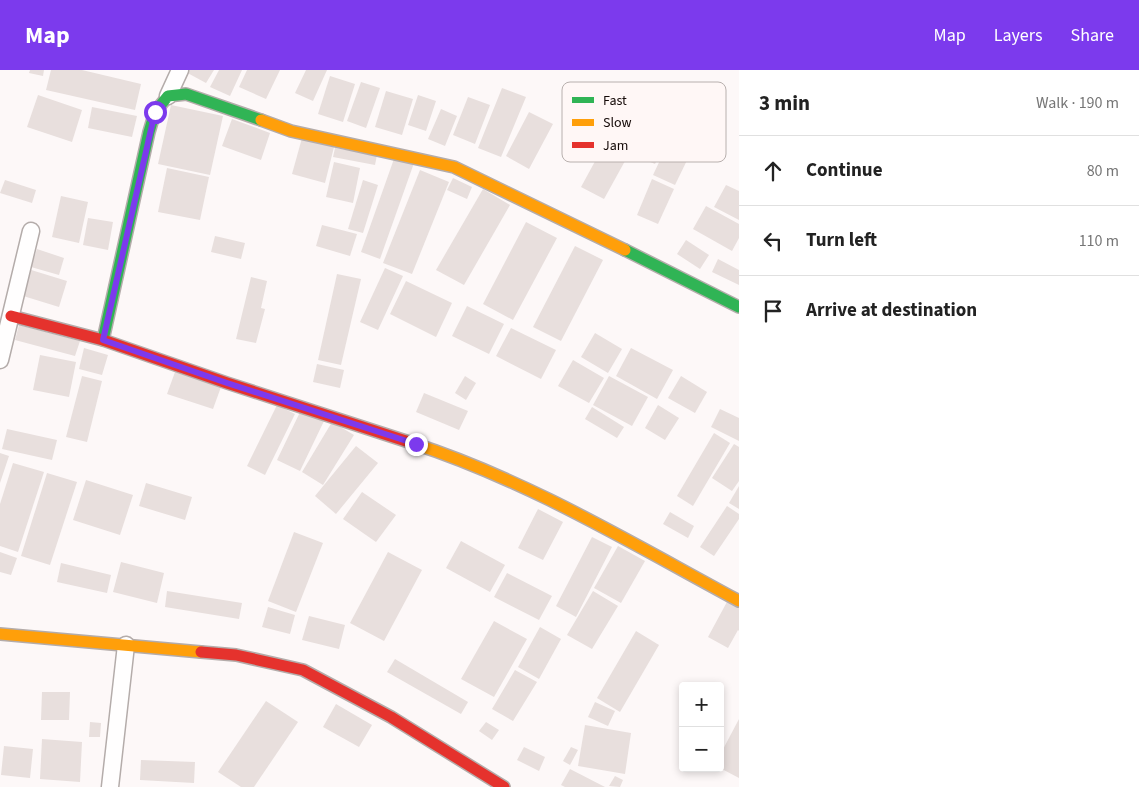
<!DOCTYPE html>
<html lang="en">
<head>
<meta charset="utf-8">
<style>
	:root { --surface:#fff; --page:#f2f2f2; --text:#222; --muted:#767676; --line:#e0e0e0; --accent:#7c3aed }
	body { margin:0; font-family:"Source Sans 3",sans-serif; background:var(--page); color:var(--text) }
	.controls { position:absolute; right:15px; bottom:15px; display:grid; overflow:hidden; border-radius:5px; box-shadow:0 2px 8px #0003 }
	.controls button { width:45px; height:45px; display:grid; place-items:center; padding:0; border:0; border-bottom:1px solid var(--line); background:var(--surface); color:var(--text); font:25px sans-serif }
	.stop { position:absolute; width:15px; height:15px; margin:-11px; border:4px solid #7c3aed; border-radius:50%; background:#fff }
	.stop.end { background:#7c3aed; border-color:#fff; box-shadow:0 1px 5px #0008 }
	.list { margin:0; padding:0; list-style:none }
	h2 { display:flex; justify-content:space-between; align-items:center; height:65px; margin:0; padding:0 20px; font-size:21px }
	h2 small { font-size:16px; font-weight:400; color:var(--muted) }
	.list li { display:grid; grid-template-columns:32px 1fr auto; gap:15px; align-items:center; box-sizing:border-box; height:70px; padding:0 20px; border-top:1px solid var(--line) }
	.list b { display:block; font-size:19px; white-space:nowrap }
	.list em { font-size:16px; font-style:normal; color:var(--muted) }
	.icon { flex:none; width:28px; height:28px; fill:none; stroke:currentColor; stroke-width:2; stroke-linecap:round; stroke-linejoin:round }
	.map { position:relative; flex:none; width:739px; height:717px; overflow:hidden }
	header { display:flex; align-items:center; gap:30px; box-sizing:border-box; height:70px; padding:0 25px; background:var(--accent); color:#fff }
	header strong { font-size:24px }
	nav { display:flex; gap:28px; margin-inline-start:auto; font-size:18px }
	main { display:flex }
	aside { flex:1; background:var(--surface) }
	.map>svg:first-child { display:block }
	.building { fill:#e8dfdd }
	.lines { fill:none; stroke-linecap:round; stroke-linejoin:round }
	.street-casing { stroke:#b4acaa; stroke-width:19 }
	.fast-casing { stroke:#b4acaa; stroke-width:14 }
	.slow-casing { stroke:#b4acaa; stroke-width:14 }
	.jam-casing { stroke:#b4acaa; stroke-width:14 }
	.street { stroke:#fffefe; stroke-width:16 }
	.fast { stroke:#30b455; stroke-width:11 }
	.slow { stroke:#ff9f0a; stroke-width:11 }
	.jam { stroke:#e5322d; stroke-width:11 }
	.route { stroke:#7c3aed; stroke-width:6 }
	.key { fill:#fff7f6; stroke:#b8b0ae; stroke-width:1 }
	.key-label { font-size:14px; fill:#140907 }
</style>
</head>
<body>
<header>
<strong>Map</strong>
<nav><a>Map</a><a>Layers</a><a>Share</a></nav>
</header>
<main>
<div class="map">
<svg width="739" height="717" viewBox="0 0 739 717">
	<rect width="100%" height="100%" fill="#fdf8f8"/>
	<!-- building -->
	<g class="building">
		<polygon points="30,0 44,0 43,6 29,3"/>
		<polygon points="51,0 82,0 141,14 135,40 46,20"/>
		<polygon points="182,0 214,0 206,13"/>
		<polygon points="219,0 242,0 230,26 210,17"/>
		<polygon points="247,0 280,0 266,29 239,17"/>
		<polygon points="306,0 327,0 313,31 295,23"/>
		<polygon points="330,6 355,14 343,52 318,44"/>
		<polygon points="361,12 380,18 366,58 347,51"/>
		<polygon points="502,18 526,27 501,87 478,78"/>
		<polygon points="386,21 413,29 402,65 375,57"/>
		<polygon points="38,25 82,40 72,72 27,57"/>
		<polygon points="418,25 436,31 426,61 408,55"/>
		<polygon points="468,27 490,35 475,74 453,65"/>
		<polygon points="171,35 223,46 210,105 158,94"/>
		<polygon points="92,37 137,46 132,67 88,58"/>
		<polygon points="441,39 457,46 445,76 428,69"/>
		<polygon points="623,40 646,53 604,129 581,117"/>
		<polygon points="529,42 553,54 529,99 506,86"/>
		<polygon points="232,49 270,63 261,90 222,76"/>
		<polygon points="648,55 669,64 655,94 634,85"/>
		<polygon points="671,67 693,78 675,115 653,105"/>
		<polygon points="302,68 334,77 325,113 292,104"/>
		<polygon points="335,78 377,85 375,95 333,87"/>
		<polygon points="395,86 414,93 380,189 361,182"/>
		<polygon points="334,92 360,98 353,133 326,127"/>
		<polygon points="167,98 209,107 200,150 158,142"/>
		<polygon points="420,100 449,112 412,204 383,193"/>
		<polygon points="453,108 472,117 467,129 447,120"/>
		<polygon points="652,109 674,119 658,154 637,145"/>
		<polygon points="5,110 36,120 32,133 0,123"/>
		<polygon points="363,110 378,115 363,163 348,159"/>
		<polygon points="726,115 739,121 739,150 714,137"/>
		<polygon points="483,119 510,135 464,215 436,200"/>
		<polygon points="61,126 88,132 79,173 52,167"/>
		<polygon points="706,136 739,154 739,168 732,181 693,159"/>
		<polygon points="88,148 113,152 108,180 83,175"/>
		<polygon points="526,152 557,168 513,250 483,234"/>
		<polygon points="322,155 357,164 350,186 316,176"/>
		<polygon points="215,166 245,173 241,189 211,182"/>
		<polygon points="686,170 709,185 700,199 677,184"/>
		<polygon points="575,176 603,190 561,271 533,257"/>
		<polygon points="37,179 64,188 59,205 31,197"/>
		<polygon points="718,189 739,200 739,215 712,202"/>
		<polygon points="385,198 403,206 378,260 360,252"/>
		<polygon points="28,199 67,211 59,237 20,225"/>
		<polygon points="337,204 361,209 341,295 318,290"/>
		<polygon points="251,207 267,211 261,238 265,239 256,273 236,269"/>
		<polygon points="406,211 452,233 436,267 390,244"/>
		<polygon points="467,236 504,254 489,284 452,266"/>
		<polygon points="19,255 80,271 75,286 15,270"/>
		<polygon points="511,258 556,280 541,309 496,286"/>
		<polygon points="595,263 622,279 608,303 581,287"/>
		<polygon points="84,278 108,285 102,305 79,299"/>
		<polygon points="631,278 673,300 657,329 616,306"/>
		<polygon points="40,285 76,292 69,327 33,320"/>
		<polygon points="573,290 604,308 589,333 558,316"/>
		<polygon points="317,294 344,300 340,318 313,312"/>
		<polygon points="175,302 221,317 213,339 167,324"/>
		<polygon points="82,306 102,311 87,372 66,367"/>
		<polygon points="465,306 476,313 466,330 455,323"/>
		<polygon points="609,306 648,327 632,356 593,335"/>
		<polygon points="681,306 707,322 695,343 668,328"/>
		<polygon points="424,323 468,341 459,360 416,342"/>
		<polygon points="277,335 295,344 265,405 247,396"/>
		<polygon points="658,335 679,348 665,370 645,358"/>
		<polygon points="592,337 624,357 617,368 585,349"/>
		<polygon points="720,339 739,348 739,371 711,357"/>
		<polygon points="301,340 324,351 300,401 277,390"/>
		<polygon points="332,352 354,365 323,415 302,402"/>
		<polygon points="7,359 57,370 52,390 2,379"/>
		<polygon points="714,363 730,373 693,436 677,426"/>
		<polygon points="734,374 739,377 739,411 732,421 712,408"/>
		<polygon points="356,376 378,393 336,444 315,426"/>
		<polygon points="0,383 9,386 0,413"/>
		<polygon points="13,393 44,402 18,482 0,476 0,434"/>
		<polygon points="47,403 77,412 50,495 21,486"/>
		<polygon points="86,410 133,425 120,465 73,450"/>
		<polygon points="146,413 192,427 185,450 139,436"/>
		<polygon points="739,416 739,439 729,433"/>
		<polygon points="362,422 396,445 376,472 343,449"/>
		<polygon points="727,436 739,444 739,449 714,486 700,477"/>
		<polygon points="538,439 563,452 543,490 518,478"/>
		<polygon points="670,442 694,456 688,468 663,454"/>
		<polygon points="294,462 323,473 296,542 268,531"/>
		<polygon points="592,467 612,477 576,547 556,536"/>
		<polygon points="461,471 505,495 490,522 446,498"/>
		<polygon points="618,476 645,491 621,533 594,518"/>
		<polygon points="0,482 17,488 11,505 0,502"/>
		<polygon points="388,482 422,500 384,571 350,553"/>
		<polygon points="121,492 164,503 157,533 113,522"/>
		<polygon points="61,493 111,505 107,523 57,512"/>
		<polygon points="507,503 552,526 539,550 494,527"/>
		<polygon points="167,521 242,533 239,549 165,537"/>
		<polygon points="593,521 618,536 592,579 567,565"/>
		<polygon points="728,530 739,536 739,561 738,560 728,578 708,567"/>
		<polygon points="268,537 295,545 290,564 262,557"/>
		<polygon points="309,546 345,555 339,579 302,570"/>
		<polygon points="494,551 527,569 494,627 461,609"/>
		<polygon points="540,557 561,569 539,609 518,597"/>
		<polygon points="636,561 659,575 620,642 597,628"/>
		<polygon points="395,589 468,632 461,644 387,602"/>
		<polygon points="515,600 537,612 513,651 492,639"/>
		<polygon points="42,622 70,622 69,650 41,650"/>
		<polygon points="266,631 298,652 254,717 241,717 218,702"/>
		<polygon points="595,632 615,641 608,656 588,647"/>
		<polygon points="336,634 372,655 359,677 323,657"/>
		<polygon points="739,649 739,708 720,698 720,685"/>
		<polygon points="90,652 101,653 100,667 89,667"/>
		<polygon points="486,652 499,660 492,670 479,661"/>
		<polygon points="585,655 631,663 625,704 578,696"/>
		<polygon points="42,669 82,672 80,712 40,709"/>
		<polygon points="4,676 33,679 30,708 1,705"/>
		<polygon points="524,677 545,687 539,701 517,690"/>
		<polygon points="571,677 578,680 570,695 563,691"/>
		<polygon points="141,690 195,692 194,713 140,710"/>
		<polygon points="570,699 605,717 565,717 561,715"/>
		<polygon points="615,706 623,710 620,717 609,716"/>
	</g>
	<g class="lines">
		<defs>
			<g id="street">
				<polyline points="168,26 180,0"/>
				<polyline points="0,290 31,161"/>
				<polyline points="110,717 126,575"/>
			</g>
			<g id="fast">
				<polyline points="625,180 739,237"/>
				<polyline points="103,270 149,62 155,42 168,26 186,24 261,50"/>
			</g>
			<g id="slow">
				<polyline points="261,50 291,61 454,97 625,180"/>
				<path d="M412,373C527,410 633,474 739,531"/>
				<polyline points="0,564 201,582"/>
			</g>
			<g id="jam">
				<polyline points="11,246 103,270 227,313 412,373"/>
				<polyline points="201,582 236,585 303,600 391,647 504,717"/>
			</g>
		</defs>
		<!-- street casing -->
		<use href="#street" class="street-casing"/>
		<!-- fast casing -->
		<use href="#fast" class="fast-casing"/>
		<!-- slow casing -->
		<use href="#slow" class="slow-casing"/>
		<!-- jam casing -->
		<use href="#jam" class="jam-casing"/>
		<!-- street -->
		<use href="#street" class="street"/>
		<!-- fast -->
		<use href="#fast" class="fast"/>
		<!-- slow -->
		<use href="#slow" class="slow"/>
		<!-- jam -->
		<use href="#jam" class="jam"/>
	</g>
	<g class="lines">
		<!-- route -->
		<polyline class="route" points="155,42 103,270 227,313 416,374"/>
	</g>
	<!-- legend -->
	<rect x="562" y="12" width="164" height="80" rx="8" class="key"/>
	<rect x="572" y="27" width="22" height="6" fill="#30b455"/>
	<rect x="572" y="49" width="22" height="7" fill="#ff9f0a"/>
	<rect x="572" y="72" width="22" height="6" fill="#e5322d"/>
	<g class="key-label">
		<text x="603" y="35">Fast</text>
		<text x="603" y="57">Slow</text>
		<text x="603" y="80">Jam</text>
	</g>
</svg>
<div class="controls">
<button>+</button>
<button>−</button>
</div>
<div class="stop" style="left:155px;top:42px"></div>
<div class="stop end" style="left:416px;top:374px"></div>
</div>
<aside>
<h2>3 min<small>Walk · 190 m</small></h2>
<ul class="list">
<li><svg class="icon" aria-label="ahead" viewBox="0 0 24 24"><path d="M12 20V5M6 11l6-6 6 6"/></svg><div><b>Continue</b></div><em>80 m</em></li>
<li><svg class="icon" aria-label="left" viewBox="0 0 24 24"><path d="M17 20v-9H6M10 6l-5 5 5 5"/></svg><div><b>Turn left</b></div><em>110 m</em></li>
<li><svg class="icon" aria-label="arrive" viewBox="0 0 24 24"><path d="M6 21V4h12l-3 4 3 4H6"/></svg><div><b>Arrive at destination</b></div></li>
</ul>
</aside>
</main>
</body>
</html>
